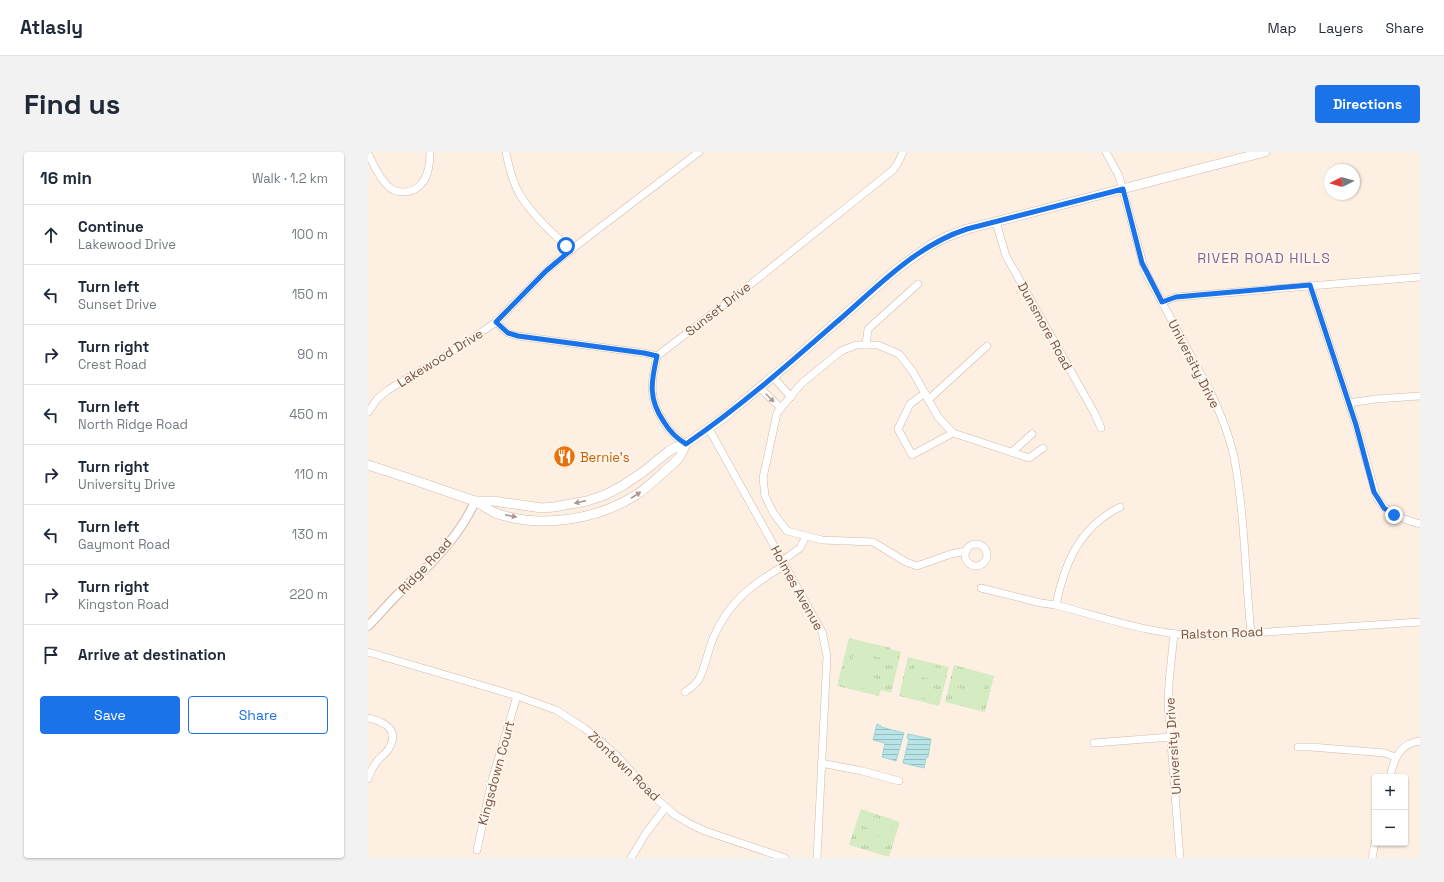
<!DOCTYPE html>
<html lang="en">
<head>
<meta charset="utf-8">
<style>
	:root { --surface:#fff; --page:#f2f2f3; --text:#1f2937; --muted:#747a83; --line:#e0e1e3; --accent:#1a73e8 }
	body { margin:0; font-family:"Space Grotesk",sans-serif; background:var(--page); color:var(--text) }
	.controls { position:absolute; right:12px; bottom:12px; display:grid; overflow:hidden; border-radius:4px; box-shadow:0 1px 3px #0004 }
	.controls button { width:36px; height:36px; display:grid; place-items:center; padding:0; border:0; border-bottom:1px solid var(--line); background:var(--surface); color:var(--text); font:20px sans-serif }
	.compass { position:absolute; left:956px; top:12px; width:36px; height:36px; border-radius:50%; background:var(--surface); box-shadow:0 1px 3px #0004; rotate:264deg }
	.stop { position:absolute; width:12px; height:12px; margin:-9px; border:3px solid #1a73e8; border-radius:50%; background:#fff }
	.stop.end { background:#1a73e8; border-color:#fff; box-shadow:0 1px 4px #0008 }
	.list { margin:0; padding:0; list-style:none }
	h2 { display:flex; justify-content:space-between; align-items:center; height:52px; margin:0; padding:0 16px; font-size:17px }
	h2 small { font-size:13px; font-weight:400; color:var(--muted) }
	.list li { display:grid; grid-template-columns:26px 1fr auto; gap:12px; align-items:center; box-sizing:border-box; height:60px; padding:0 16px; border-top:1px solid var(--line) }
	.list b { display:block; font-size:15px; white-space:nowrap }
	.list p { margin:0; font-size:13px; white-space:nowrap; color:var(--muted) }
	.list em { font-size:13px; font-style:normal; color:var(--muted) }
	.actions { display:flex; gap:8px; padding:12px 16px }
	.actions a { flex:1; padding:9px 0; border:1px solid var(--accent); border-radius:4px; text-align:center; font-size:14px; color:var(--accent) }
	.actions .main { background:var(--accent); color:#fff }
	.icon { flex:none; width:22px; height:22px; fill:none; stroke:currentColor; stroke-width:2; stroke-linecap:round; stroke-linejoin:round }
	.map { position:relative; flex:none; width:1052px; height:706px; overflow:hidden; border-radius:4px }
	header { display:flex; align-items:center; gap:24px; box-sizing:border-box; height:56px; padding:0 20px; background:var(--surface); border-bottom:1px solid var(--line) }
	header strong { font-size:19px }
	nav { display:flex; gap:22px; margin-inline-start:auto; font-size:14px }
	.intro { display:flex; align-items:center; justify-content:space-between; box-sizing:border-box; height:96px; padding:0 24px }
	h1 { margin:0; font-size:28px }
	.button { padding:10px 18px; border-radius:4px; background:var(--accent); color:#fff; font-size:14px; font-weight:700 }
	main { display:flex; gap:24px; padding:0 24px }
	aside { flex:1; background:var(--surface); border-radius:4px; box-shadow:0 1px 3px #0004 }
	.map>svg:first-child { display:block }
	.park { fill:url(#park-tufts) }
	.pitch { fill:#d5ebc1 }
	.water { fill:url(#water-rules); stroke:#9cd5d9 }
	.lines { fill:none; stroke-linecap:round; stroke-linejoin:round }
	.minor-casing { stroke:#d1b9ac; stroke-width:8 }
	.tertiary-casing { stroke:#d1b9ac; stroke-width:10 }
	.secondary-casing { stroke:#d4b8a9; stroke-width:10 }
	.minor { stroke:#fff; stroke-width:7 }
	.tertiary { stroke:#fff; stroke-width:8 }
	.secondary { stroke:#fff; stroke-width:9 }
	.oneway { fill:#ad9891 }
	.route { stroke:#1a73e8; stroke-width:5 }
	.labels { text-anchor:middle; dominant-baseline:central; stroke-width:3.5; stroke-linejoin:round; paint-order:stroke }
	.street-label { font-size:13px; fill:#765448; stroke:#fff5e9 }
	.food-label { font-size:13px; fill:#c56008; stroke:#fff5e9; text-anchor:start }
	.neighbourhood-label { font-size:14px; letter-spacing:1px; fill:#836399; stroke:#fff5e9 }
</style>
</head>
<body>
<header>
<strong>Atlasly</strong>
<nav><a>Map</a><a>Layers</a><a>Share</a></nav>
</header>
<div class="intro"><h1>Find us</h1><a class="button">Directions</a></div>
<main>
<aside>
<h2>16 min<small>Walk · 1.2 km</small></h2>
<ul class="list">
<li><svg class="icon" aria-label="ahead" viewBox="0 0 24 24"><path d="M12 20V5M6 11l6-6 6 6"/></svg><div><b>Continue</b><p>Lakewood Drive</p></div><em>100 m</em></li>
<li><svg class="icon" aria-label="left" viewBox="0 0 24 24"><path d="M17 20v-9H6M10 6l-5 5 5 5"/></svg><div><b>Turn left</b><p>Sunset Drive</p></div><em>150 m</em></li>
<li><svg class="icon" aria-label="right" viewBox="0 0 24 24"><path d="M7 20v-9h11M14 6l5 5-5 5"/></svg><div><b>Turn right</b><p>Crest Road</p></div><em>90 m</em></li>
<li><svg class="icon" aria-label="left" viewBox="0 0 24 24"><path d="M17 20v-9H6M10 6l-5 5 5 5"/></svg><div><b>Turn left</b><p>North Ridge Road</p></div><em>450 m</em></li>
<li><svg class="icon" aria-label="right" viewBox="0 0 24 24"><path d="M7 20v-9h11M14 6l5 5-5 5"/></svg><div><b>Turn right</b><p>University Drive</p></div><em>110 m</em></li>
<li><svg class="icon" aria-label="left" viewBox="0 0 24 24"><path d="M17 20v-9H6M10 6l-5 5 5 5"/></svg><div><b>Turn left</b><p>Gaymont Road</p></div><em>130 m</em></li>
<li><svg class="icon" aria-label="right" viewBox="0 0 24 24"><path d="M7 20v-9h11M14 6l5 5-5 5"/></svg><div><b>Turn right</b><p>Kingston Road</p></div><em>220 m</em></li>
<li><svg class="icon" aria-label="arrive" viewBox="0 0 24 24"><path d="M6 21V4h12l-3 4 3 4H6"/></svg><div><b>Arrive at destination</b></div></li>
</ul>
<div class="actions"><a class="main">Save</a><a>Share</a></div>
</aside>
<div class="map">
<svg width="1052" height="706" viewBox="0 0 1052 706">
	<defs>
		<pattern id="park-tufts" width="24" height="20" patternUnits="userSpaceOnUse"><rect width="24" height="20" fill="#d5ebc1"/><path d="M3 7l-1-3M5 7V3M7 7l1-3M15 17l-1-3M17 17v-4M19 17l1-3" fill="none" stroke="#b1c19f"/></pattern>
		<pattern id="water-rules" width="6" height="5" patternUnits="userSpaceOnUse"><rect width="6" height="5" fill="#b6e4e7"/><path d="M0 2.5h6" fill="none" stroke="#99bbbd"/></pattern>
	</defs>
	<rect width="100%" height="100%" fill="#fdf0e3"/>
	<!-- park -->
	<g class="park">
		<polygon points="481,486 523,496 522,497 533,500 523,541 513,538 511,544 469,534"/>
		<polygon points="540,505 581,515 571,554 531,544"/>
		<polygon points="586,513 626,524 617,560 577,550"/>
		<polygon points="493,657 532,670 521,705 481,693"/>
	</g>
	<!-- pitch -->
	<g class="pitch">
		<polygon points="489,491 515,497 513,506 486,500"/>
		<polygon points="485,504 512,510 509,522 483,516"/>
		<polygon points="548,510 574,517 571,529 545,523"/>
		<polygon points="593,519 619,526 616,537 590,531"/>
		<polygon points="482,520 508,526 505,539 479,532"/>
		<polygon points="542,530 569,537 566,549 540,542"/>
		<polygon points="588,535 615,542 612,553 586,547"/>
		<polygon points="500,663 525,671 522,683 496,675"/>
		<polygon points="494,679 520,687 517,699 490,690"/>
	</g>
	<!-- water -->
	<g class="water">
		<polygon points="509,572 513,574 513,575 536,581 528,609 514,605 517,591 505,588"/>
		<polygon points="540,582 563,587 560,605 558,606 556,616 535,611 541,587 539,586"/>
	</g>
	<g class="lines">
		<defs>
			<g id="minor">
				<path d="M138,0C141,16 145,33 154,46C165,63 187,84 203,98"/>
				<path d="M738,0L751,24L777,119L841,237C851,258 861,282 866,305C877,363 877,423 883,481"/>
				<path d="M0,2C6,13 11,26 20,34C24,39 30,40 37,40C58,38 62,18 62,0"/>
				<polyline points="628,70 638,104 727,262 733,276"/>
				<path d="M942,133L988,273L1009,346C1019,362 1034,367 1052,372"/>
				<polyline points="794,150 808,145 1052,125"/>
				<polyline points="128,170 140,181 150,184 276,201 289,204"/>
				<polyline points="498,193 500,177 550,132"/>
				<polyline points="289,204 373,140 525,18 530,11 535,0"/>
				<path d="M289,204C283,230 280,247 296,270C302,280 308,286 318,292"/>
				<polyline points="405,225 423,245"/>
				<polyline points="392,236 413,256"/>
				<polyline points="557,241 542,252 530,277 544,303 585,281"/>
				<polyline points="560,248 619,194"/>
				<polyline points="981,251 1008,247 1052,244"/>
				<polyline points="0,260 10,246 20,238 92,195 128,170 178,119 200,100 331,0"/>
				<polyline points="341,277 454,480 459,504 449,706"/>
				<polyline points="644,300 664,282"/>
				<circle cx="608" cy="403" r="11"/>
				<polyline points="598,399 583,402 549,414 538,410 505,390 454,388 419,379 406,362 397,344 395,326 409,261 433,232 473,199 488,193 510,193 531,202 545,220 570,265 585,281 661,306 675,296"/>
				<polyline points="414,409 432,396 438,384"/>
				<path d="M613,436L673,451L688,453C738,466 787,484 839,484L1052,470"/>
				<path d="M688,453C697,410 711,376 752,355"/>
				<polyline points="806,482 801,530 800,552 812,706"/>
				<polyline points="0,500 149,544 188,558 216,576 228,585 249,604 284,643 307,663 324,673 337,679 417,706"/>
				<path d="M317,540C322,536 328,533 331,527C338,514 340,497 346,484C362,448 385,432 417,413"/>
				<path d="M0,566C17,570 33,578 20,598C17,602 14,604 11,607C6,613 2,620 0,627"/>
				<polyline points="726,591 803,585"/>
				<polyline points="930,595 943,595 1017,601 1027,605"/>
				<polyline points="453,611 494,619 531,629"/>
				<path d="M1022,625C1026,607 1032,591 1052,589"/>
				<polyline points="109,698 124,628 149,544"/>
				<polyline points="263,706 278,681 298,655"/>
				<polyline points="1004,706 1007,691"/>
			</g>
			<path id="tertiary" d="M0,474C15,459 29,441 45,428C68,408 95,378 107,349"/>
			<g id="secondary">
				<path d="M0,313C35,324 69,336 104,348C113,351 121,359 130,362C174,376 229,368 268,343C282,334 294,321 307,310L311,306L318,292"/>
				<polyline points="107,349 125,349 174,356 186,355 219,349 237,343 254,334 275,320 301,299 308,295 318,292 355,266 425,208 529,117 563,93 578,85 599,77 650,64 897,0"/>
			</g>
		</defs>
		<!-- minor casing -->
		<use href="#minor" class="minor-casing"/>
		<!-- tertiary casing -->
		<use href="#tertiary" class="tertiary-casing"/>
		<!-- secondary casing -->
		<use href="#secondary" class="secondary-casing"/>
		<!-- minor -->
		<use href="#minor" class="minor"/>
		<!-- tertiary -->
		<use href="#tertiary" class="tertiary"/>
		<!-- secondary -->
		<use href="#secondary" class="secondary"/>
	</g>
	<!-- one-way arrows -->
	<defs><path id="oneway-solid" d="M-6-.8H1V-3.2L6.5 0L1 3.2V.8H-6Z"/></defs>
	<g class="oneway">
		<use href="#oneway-solid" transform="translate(402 246) rotate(45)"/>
		<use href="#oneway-solid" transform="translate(268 343) rotate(-33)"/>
		<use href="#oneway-solid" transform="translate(212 350) rotate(167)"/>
		<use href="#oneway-solid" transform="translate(143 364) rotate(11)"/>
	</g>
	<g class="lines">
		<!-- route -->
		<path class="route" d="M198,94L203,98L178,119L128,170L140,181L150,184L276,201L289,204C283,230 280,247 296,270C302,280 308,286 318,292C372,255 422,211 471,168C510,134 549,93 599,77L755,37L774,111L794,150L808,145L942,133L988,273L1006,340L1016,356L1026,363"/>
	</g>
	<!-- icons -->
	<defs>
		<symbol id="restaurant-disc" viewBox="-11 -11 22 22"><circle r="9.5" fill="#e8710a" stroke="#fff5e9"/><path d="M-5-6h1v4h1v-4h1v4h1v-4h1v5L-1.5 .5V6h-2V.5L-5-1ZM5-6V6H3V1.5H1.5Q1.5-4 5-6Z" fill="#fff"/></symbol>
	</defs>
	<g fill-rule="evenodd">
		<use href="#restaurant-disc" x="184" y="292" width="25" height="25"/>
	</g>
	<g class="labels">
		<!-- street labels -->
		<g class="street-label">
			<text transform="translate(350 157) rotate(-38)">Sunset Drive</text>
			<text transform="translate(677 174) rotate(61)">Dunsmore Road</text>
			<text transform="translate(72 206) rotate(-32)">Lakewood Drive</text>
			<text transform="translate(826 212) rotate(63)">University Drive</text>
			<text transform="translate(57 414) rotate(-47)">Ridge Road</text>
			<text transform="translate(429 436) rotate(61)">Holmes Avenue</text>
			<text transform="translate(854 481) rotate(-2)">Ralston Road</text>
			<text transform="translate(805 594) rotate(-94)">University Drive</text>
			<text transform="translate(256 614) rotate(44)">Ziontown Road</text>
			<text transform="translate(128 621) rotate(-75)">Kingsdown Court</text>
		</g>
		<!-- food labels -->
		<g class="food-label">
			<text x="212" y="305">Bernie's</text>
		</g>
		<!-- neighbourhood labels -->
		<g class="neighbourhood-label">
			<text x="896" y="106">RIVER ROAD HILLS</text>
		</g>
	</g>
</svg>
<div class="controls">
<button>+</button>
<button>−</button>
</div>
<svg class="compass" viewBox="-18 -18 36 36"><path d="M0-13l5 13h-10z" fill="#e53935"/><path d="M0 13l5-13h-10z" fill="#747a83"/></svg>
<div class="stop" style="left:198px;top:94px"></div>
<div class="stop end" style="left:1026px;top:363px"></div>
</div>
</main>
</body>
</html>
